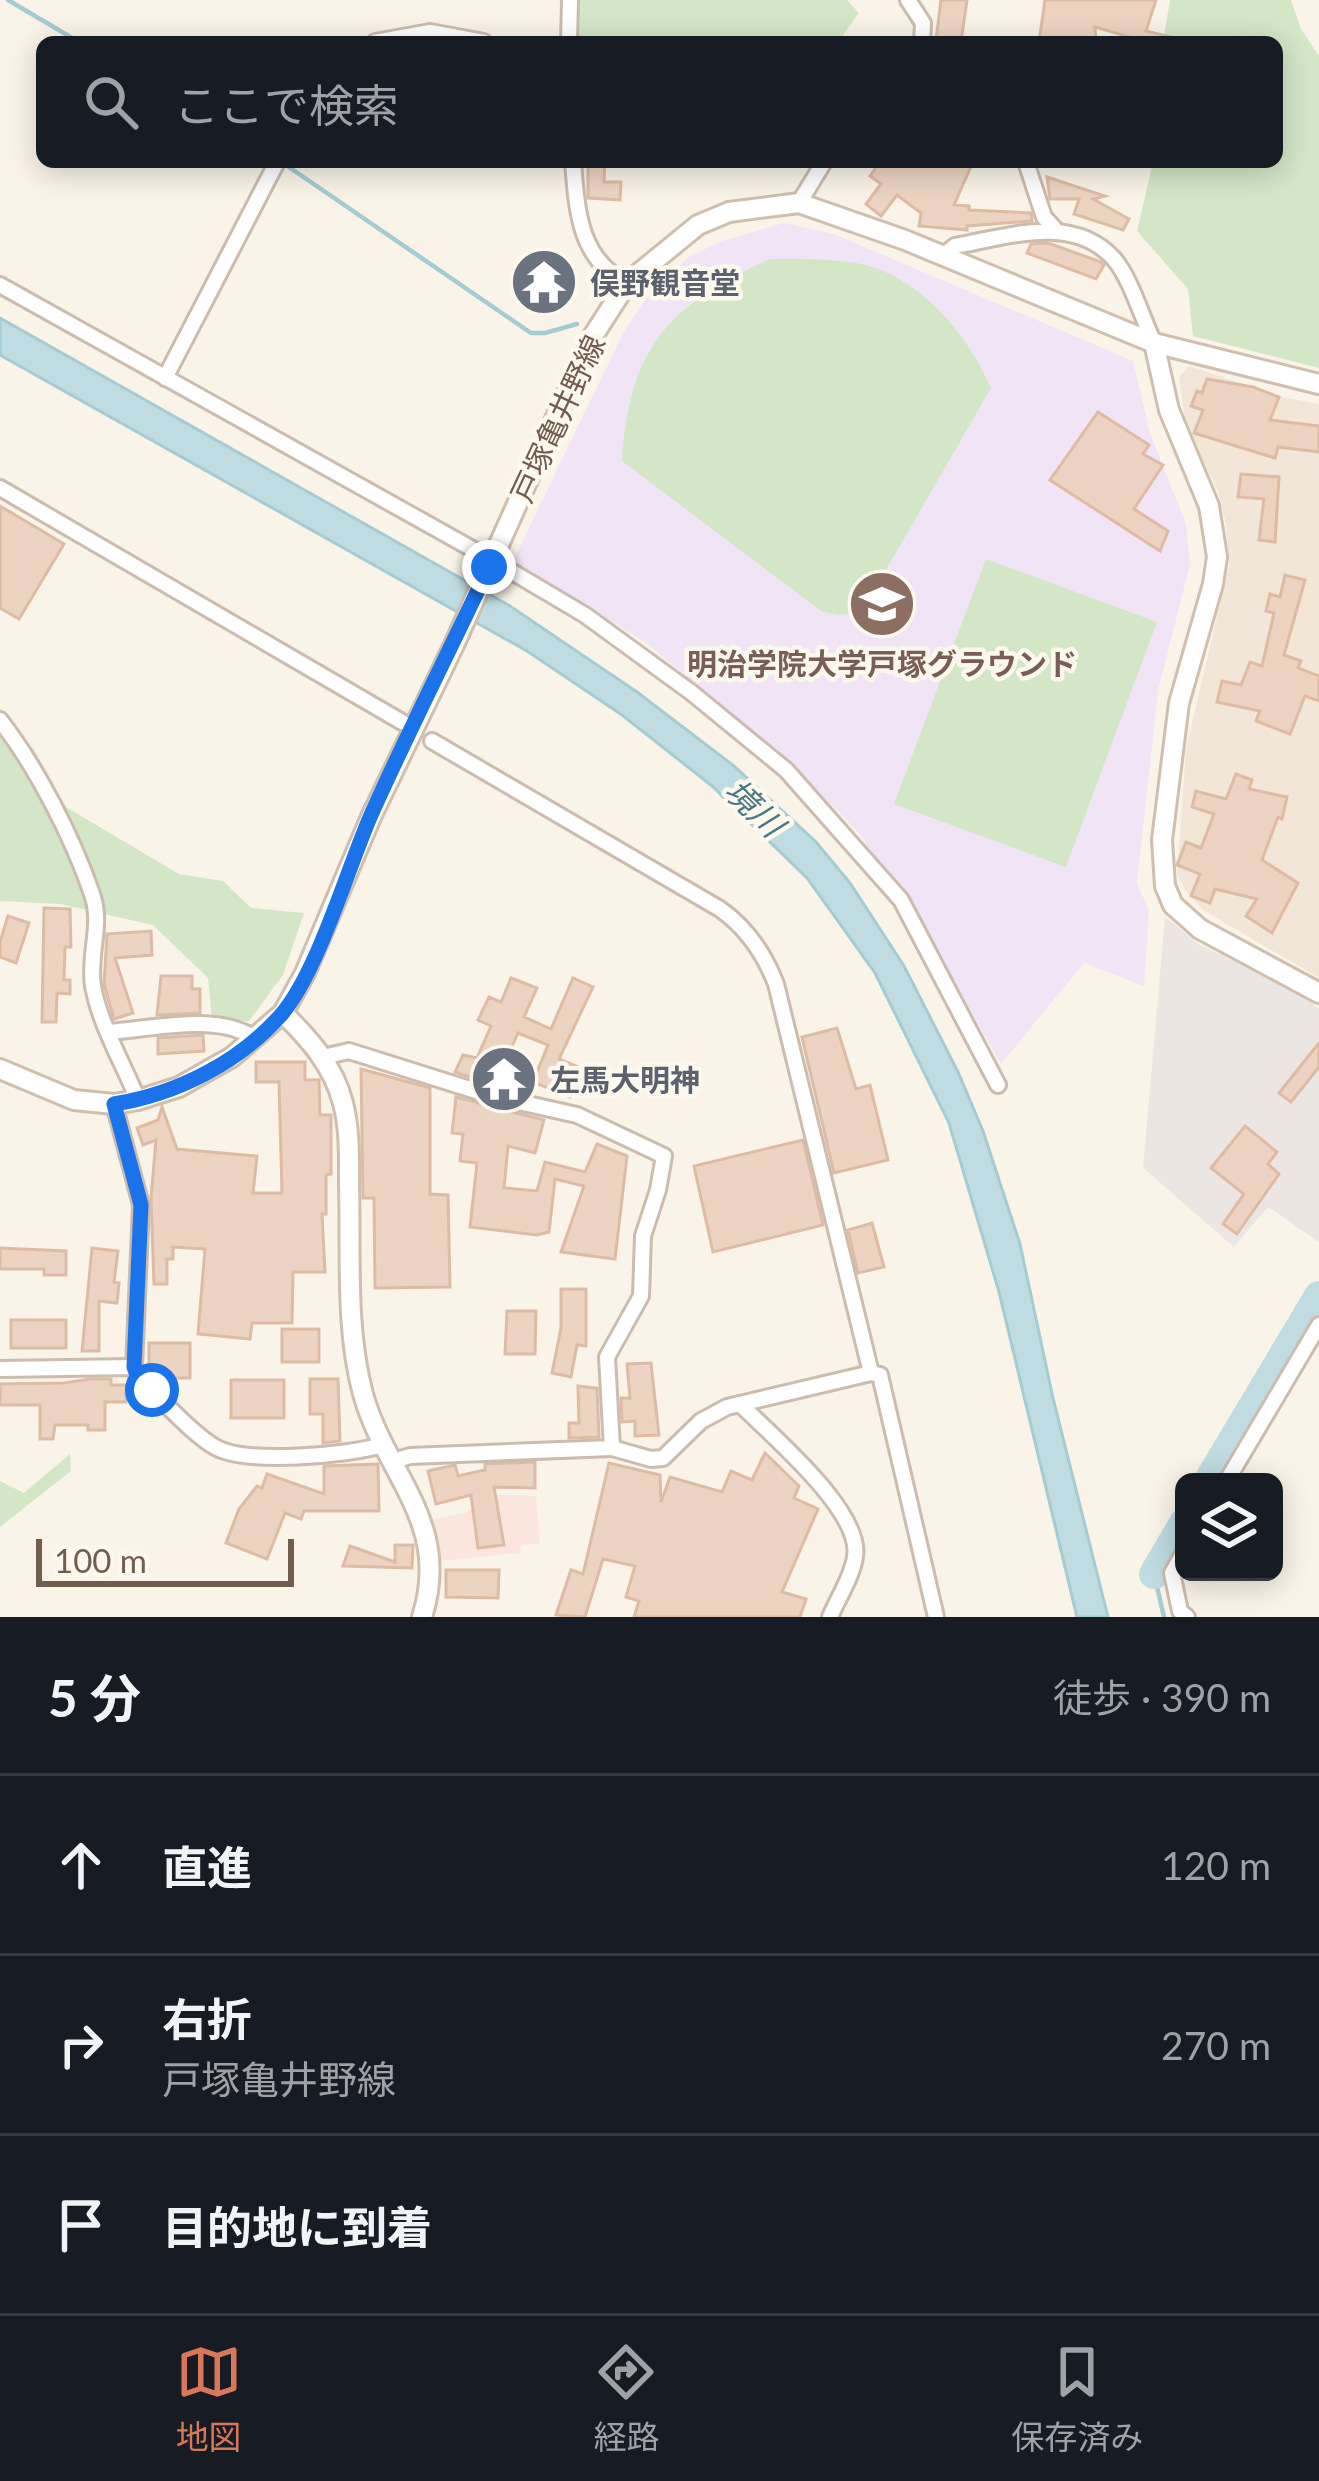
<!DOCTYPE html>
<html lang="ja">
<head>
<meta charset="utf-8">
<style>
	:root { --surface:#171b24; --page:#20242c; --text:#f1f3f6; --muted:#9ea1a6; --line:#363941; --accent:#d97859 }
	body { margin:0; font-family:Lato,"Noto Sans JP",sans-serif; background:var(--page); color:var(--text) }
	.controls { position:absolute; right:36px; bottom:36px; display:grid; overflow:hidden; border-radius:18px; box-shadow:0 6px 30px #0003 }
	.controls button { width:108px; height:108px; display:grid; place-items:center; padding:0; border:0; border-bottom:3px solid var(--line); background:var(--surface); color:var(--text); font:60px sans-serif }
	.scale { position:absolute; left:36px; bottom:30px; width:258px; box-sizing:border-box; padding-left:12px; border:6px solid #725c4e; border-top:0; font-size:33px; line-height:42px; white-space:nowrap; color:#725c4e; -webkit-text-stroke:9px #fdf8ee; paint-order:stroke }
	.stop { position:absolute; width:36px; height:36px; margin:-27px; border:9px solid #1a73e8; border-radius:50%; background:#fff }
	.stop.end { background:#1a73e8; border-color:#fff; box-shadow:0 3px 12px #0008 }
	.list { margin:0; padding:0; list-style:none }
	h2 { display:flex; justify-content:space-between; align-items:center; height:156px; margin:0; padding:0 48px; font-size:51px }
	h2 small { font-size:39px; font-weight:400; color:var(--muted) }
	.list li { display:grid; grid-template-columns:78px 1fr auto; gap:36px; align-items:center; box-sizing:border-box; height:180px; padding:0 48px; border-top:3px solid var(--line) }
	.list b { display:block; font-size:45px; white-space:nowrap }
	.list p { margin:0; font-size:39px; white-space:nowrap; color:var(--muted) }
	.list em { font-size:39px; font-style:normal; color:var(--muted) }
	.icon { flex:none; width:66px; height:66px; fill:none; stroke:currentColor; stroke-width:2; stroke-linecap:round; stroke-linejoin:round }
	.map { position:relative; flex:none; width:1319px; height:1617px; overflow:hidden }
	.search { position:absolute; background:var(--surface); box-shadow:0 6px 30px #0003; left:36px; right:36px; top:36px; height:132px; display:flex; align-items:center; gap:30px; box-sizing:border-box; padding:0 42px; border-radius:18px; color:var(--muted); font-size:45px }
	.sheet { height:696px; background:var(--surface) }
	nav { display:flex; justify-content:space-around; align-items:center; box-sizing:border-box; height:168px; border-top:3px solid var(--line); background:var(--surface); font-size:33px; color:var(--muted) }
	nav a { display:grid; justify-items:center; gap:6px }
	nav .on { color:var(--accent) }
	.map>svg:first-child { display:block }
	.residential { fill:#f1e6d7 }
	.commercial { fill:#fae6dd }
	.industrial { fill:#ebe6e1 }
	.education { fill:#f1e4f7 }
	.green { fill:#d3e7c7 }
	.water { fill:#bedce2; stroke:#a5cbd3; stroke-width:3 }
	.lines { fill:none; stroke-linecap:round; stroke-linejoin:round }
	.stream { stroke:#a5cbd3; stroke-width:4.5 }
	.river { stroke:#bedce2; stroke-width:30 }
	.building { fill:#edd4c2; stroke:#debca4; stroke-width:3 }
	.street-casing { stroke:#cbbcaf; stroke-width:20 }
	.secondary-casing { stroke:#d0beaf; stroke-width:24 }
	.street { stroke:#fff; stroke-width:14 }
	.secondary { stroke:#fff; stroke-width:18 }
	.route { stroke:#1a73e8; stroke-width:15 }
	.labels { text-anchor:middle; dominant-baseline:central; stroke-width:9; stroke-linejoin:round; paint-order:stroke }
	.worship-label { font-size:30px; font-weight:bold; fill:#5b616d; stroke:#fdf8ee; text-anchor:start }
	.street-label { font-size:30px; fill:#725c4e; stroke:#fdf8ee }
	.education-label { font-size:30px; font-weight:bold; fill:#785e54; stroke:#fdf8ee }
	.water-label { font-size:33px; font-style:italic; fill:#4a7983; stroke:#fdf8ee }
</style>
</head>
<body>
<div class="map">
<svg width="1319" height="1617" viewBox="0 0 1319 1617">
	<rect width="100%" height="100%" fill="#faf4e8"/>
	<!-- residential -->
	<polygon class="residential" points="1189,366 1282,397 1319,404 1319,978 1203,910 1186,891 1177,874 1186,749 1229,566 1226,523 1218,491 1186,426 1179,377"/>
	<!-- commercial -->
	<polygon class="commercial" points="484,1494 536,1496 540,1543 521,1545 520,1553 439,1561 434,1519 465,1513 482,1503"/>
	<!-- industrial -->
	<polygon class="industrial" points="1165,917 1200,945 1286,985 1319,1008 1319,1242 1268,1207 1234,1247 1143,1168"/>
	<!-- education -->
	<polygon class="education" points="784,223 834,234 1133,361 1150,433 1186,524 1190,564 1158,691 1137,883 1149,911 1144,986 1084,963 1001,1064 918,919 859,833 806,779 648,644 513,561 624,331 653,289 689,257 721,241"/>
	<!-- green -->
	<g class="green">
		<polygon points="570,0 847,0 859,13 838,42 822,36 814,42 569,40"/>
		<polygon points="1170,0 1291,0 1301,29 1319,56 1319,368 1193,336 1188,289 1137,231 1153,162 1277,162 1277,42 1163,42"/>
		<path d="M770,259C798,259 827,258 856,263C918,274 967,333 991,388L868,601C853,616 842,617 821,611L622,461C630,347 668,305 770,259Z"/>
		<polygon points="986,559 1157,622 1066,867 894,804"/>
		<polygon points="0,733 33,748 66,807 179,874 223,881 251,908 304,913 283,975 249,1021 212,1020 208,978 153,925 60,904 0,901"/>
		<polygon points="70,1454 71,1471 0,1527 0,1481 24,1493"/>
	</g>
	<!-- water -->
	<polygon class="water" points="0,318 510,606 637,692 734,766 816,842 850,883 904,966 958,1072 983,1131 1020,1244 1053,1398 1108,1617 1077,1617 999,1292 949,1123 875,973 807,878 712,786 622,715 527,651 0,355"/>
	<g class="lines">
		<!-- stream -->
		<g class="stream">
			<polyline points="8,0 79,42"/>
			<polyline points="283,163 531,333 545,333 577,324"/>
			<polyline points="1154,1574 1164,1617"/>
		</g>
		<!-- river -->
		<g class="river">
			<polyline points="1208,1482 1319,1296"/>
			<polyline points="1154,1574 1184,1523"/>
		</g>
	</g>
	<!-- building -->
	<g class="building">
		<polygon points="941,0 967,0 961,42 936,40"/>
		<polygon points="1045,0 1156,0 1146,31 1171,37 1170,42 1129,42 1130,37 1095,27 1096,42 1039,42"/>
		<polygon points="588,162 605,162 604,182 621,182 620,200 588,198"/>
		<polygon points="880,162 973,162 954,205 969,206 969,210 1031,213 1032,221 967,226 967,230 919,226 921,213 897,195 881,216 866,204 881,184 870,176"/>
		<polygon points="1047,177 1105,196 1093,199 1129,219 1123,230 1074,214 1079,199 1050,199"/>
		<polygon points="1048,243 1101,262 1104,265 1096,279 1027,253 1031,244"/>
		<polygon points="1207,379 1253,387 1279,397 1270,420 1319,426 1319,452 1278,447 1275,458 1194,433 1203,410 1191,406 1197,391 1202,393"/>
		<polygon points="1098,412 1149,445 1143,454 1163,465 1134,509 1168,531 1160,551 1050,480"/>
		<polygon points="1241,474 1279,477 1275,542 1259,540 1264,499 1238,497"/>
		<polygon points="0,506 64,544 19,619 0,608"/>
		<polygon points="1285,575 1305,580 1284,655 1301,661 1298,668 1319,676 1319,701 1305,696 1290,734 1256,721 1260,711 1217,702 1222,681 1241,685 1250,662 1262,666 1274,613 1266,611 1270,594 1280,597"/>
		<polygon points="1236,774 1252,780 1249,789 1287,797 1282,819 1278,817 1262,860 1298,883 1272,933 1246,916 1257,899 1215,889 1210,903 1191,896 1200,874 1177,865 1186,842 1201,848 1214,814 1192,807 1196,791 1226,799"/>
		<polygon points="44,908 70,909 71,947 65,947 64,980 70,980 70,994 57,993 56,1022 42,1022"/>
		<polygon points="8,916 29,923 16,963 0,957 0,942"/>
		<polygon points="151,931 152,955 115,958 133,1013 114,1019 104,984 107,934"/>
		<polygon points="161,976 192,976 192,989 200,989 200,1013 157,1015"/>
		<polygon points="511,978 537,988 524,1017 551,1029 573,978 593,987 559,1059 583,1069 570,1097 533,1082 548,1045 518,1033 504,1064 496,1060 490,1084 455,1072 463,1055 477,1058 491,1026 478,1020 489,997 501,1002"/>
		<polygon points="837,1028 856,1089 870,1085 888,1160 834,1173 802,1037"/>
		<polygon points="203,1035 204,1051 158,1054 158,1038"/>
		<polygon points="1319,1043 1319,1067 1291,1102 1279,1093"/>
		<polygon points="256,1062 305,1062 305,1080 319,1080 320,1115 331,1115 331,1174 326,1175 326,1214 322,1214 325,1272 293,1272 292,1323 252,1323 250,1339 198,1334 205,1249 173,1247 173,1259 167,1259 167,1284 154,1284 151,1198 156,1140 143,1145 137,1128 158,1120 162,1107 177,1149 257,1156 253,1193 282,1193 279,1082 256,1082"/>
		<polygon points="361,1069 430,1088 430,1194 448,1195 450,1287 375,1288 374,1198 363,1198"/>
		<polygon points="456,1097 544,1120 535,1153 508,1146 504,1188 537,1191 545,1162 585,1172 597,1144 627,1156 615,1259 561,1252 584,1186 555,1179 549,1232 537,1235 470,1227 477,1163 460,1161 463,1134 452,1133"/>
		<polygon points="1245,1126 1277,1152 1268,1164 1279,1174 1237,1234 1223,1224 1244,1194 1211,1168"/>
		<polygon points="803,1140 823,1225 713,1252 694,1166"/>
		<polygon points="872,1223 884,1267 858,1273 848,1230"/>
		<polygon points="0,1248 66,1251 66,1275 44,1275 44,1269 0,1269"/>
		<polygon points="92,1248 118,1251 114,1282 119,1283 117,1303 99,1301 99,1351 82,1351"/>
		<polygon points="561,1289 586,1289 586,1346 577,1345 571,1377 552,1373 561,1328"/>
		<polygon points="507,1311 536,1311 535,1354 505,1354"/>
		<rect x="11" y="1320" width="55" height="28"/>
		<rect x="282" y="1329" width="37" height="33"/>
		<polygon points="149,1343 190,1343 190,1378 155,1378 149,1372"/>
		<polygon points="651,1363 659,1435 635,1436 635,1421 622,1422 621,1398 630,1398 627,1364"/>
		<polygon points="90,1379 111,1379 111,1385 126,1385 126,1402 105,1402 105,1430 88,1430 88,1425 55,1425 53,1439 40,1439 40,1405 0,1405 0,1384 64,1383"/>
		<polygon points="310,1379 338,1379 340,1441 323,1443 323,1414 310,1414"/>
		<rect x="231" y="1380" width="53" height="38"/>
		<polygon points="578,1386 597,1388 599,1437 569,1438 569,1423 579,1423"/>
		<polygon points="765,1453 799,1486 794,1498 818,1509 782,1592 806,1599 800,1617 634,1617 639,1601 626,1597 635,1566 603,1559 585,1617 556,1615 571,1570 583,1574 609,1463 660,1475 661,1502 670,1477 722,1492 731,1471 752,1480"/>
		<polygon points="535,1462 535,1488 494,1487 504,1545 478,1548 471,1495 436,1504 428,1471 455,1465 458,1476 485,1470 485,1464"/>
		<polygon points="378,1464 379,1511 304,1511 301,1519 285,1513 267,1559 226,1543 239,1509 257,1486 262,1488 267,1474 324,1494 324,1466"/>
		<polygon points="395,1545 413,1545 412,1568 343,1566 350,1546 395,1562"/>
		<polygon points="446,1570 499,1570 498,1598 446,1597"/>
	</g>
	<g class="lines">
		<defs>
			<g id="street">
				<polyline points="908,0 923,23 922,42"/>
				<polyline points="375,42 430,32 484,42"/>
				<polyline points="569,42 570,0"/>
				<path d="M573,162C577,211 579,259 627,283"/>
				<polyline points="1026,162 1044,217 1055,229"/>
				<polyline points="799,203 824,162"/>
				<path d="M943,256L955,246C1006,237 1073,213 1114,259C1130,277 1143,320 1154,343"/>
				<polyline points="0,285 492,560 585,615 692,693 786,770 901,900 998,1085"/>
				<polyline points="165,378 277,162"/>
				<polyline points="0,488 402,722"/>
				<path d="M0,720C37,768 72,836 92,894C103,925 88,955 93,986C100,1025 123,1063 138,1100"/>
				<path d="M432,741L720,909C747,928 764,953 776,984L871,1373L880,1375L936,1617"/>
				<path d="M109,1032C151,1029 220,1012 255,1039"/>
				<polyline points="323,1057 349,1051 492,1096 577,1115 664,1156 658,1190 643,1236 641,1296 607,1357 612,1448 410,1456 394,1461"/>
				<polyline points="114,1104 141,1205 134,1367"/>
				<path d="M0,1369L134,1367L138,1378C161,1398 190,1432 215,1447C246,1465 349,1455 383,1445"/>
				<path d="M740,1404C771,1435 863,1512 855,1557C852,1577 838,1598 830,1617"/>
				<polyline points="612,1448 651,1459 663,1458 701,1421 727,1407 871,1373"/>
				<polyline points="1226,1482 1319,1325"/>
				<polyline points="1184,1552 1172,1573 1180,1611 1187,1617"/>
			</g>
			<g id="secondary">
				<polyline points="1154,343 1169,410 1209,506 1217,557 1213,584 1179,703 1162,840 1165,886 1173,905 1200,929 1319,993"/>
				<path d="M283,1013C310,1040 333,1065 343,1103C350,1130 349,1158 349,1185C351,1254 345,1327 363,1394C386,1476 452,1523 422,1617"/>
				<polyline points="0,1069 74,1100 114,1104 138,1100 179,1087 232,1057 283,1013 305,973 371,817 454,645 591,339 627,283 698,225 729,212 799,203 905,240 1154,343 1319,384"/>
			</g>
		</defs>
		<!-- street casing -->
		<use href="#street" class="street-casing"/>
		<!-- secondary casing -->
		<use href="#secondary" class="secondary-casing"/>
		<!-- street -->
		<use href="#street" class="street"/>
		<!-- secondary -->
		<use href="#secondary" class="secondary"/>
	</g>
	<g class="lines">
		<!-- route -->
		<path class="route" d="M152,1390L138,1378L134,1367L141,1205L114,1104C177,1094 238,1063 281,1015C318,972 347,870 371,815C408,732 450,650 489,567"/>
	</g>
	<!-- icons -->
	<defs>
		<symbol id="temple-disc" viewBox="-11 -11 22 22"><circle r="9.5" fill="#6b7280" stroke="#fdf8ee"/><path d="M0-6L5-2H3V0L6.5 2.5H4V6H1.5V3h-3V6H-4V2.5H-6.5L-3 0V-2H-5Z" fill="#fff"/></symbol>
		<symbol id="university-disc" viewBox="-11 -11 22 22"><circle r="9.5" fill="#8d6e63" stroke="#fdf8ee"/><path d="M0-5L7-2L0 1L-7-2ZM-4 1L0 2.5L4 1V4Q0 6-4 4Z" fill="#fff"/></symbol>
	</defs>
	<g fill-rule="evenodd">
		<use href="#temple-disc" x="506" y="244" width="76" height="76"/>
		<use href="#university-disc" x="844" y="566" width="76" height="76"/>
		<use href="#temple-disc" x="466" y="1041" width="76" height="76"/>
	</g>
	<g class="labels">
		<!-- worship labels -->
		<g class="worship-label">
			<text x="590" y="282">俣野観音堂</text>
			<text x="550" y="1079">左馬大明神</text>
		</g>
		<!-- street labels -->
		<g class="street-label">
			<text transform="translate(557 418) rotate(-65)">戸塚亀井野線</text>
		</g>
		<!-- education labels -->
		<g class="education-label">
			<text x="882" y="663">明治学院大学戸塚グラウンド</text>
		</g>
		<!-- water labels -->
		<g class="water-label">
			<text transform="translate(755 807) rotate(44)">境川</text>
		</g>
	</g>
</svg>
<div class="controls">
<button><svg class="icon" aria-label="layers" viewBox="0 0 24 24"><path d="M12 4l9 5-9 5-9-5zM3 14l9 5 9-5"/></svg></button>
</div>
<div class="scale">100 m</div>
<div class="stop" style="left:152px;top:1390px"></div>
<div class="stop end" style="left:489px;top:567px"></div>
<div class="search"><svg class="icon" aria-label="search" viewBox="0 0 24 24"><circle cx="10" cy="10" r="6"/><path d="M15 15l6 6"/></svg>ここで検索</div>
</div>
<section class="sheet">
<h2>5 分<small>徒歩 · 390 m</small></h2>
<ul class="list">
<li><svg class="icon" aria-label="ahead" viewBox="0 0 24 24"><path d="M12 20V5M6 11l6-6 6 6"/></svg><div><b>直進</b></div><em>120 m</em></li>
<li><svg class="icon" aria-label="right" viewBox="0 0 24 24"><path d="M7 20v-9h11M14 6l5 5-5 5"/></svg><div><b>右折</b><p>戸塚亀井野線</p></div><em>270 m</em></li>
<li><svg class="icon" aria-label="arrive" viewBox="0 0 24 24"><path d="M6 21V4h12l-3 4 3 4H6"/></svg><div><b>目的地に到着</b></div></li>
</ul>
</section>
<nav>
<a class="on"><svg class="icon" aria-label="map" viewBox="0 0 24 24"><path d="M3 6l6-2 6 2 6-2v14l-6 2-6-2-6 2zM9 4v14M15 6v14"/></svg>地図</a>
<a><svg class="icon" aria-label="directions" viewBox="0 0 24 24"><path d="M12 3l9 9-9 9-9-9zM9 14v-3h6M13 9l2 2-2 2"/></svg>経路</a>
<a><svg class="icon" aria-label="saved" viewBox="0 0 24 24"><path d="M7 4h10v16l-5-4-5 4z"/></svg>保存済み</a>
</nav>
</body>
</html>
